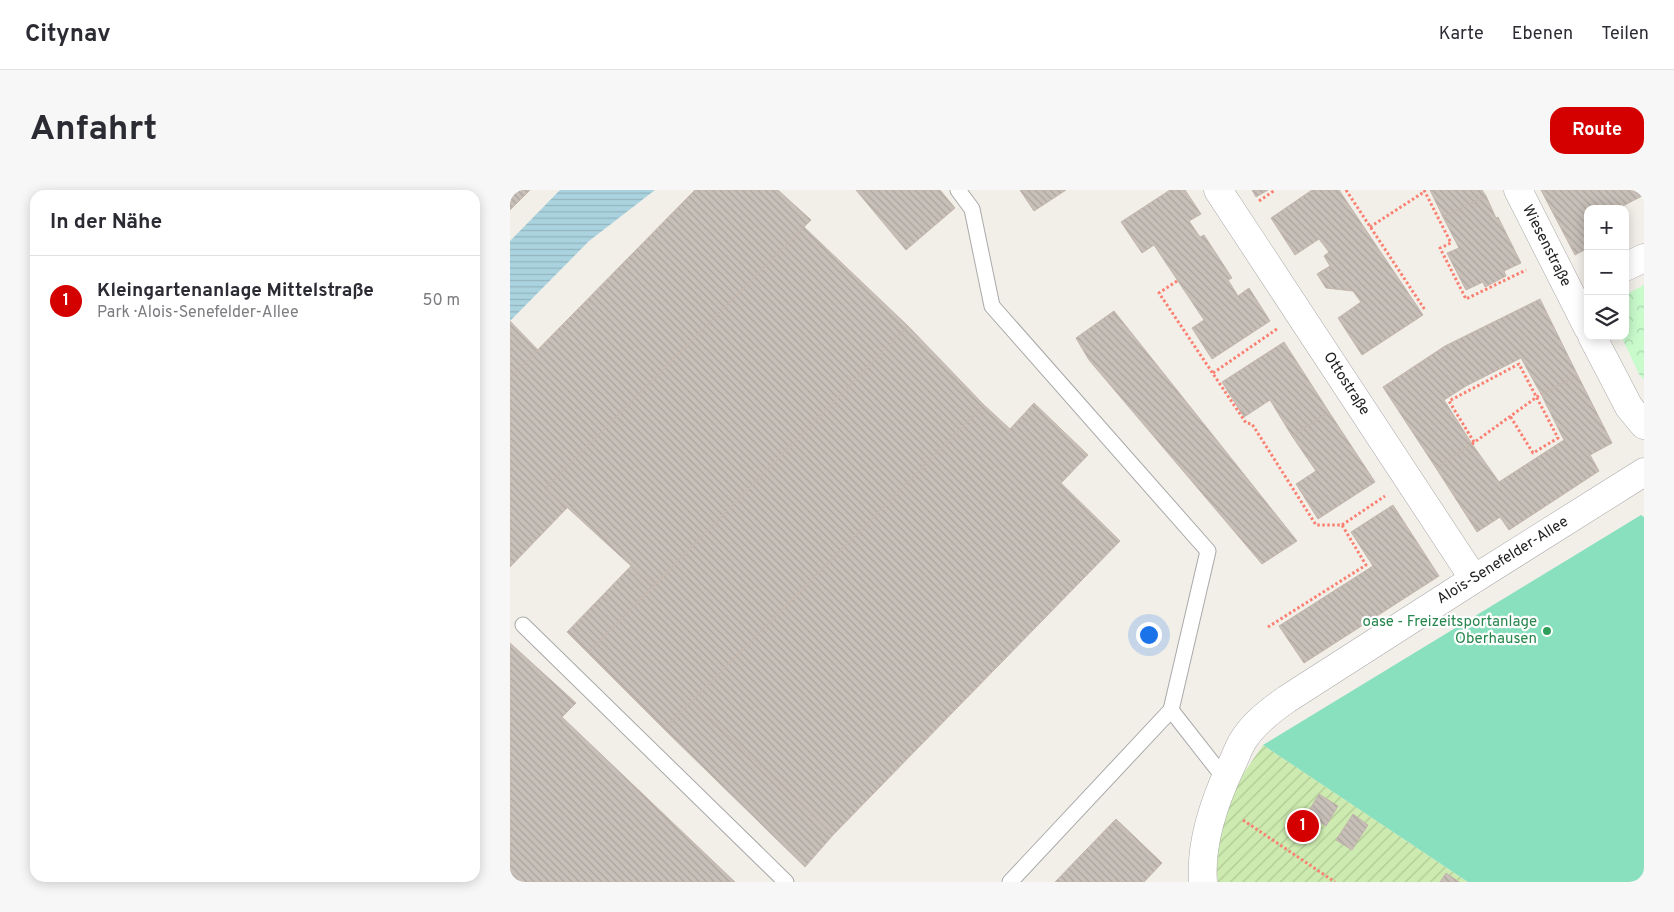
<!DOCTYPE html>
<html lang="de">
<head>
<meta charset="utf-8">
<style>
	:root { --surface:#fff; --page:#f7f7f7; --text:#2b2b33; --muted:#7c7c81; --line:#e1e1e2; --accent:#d40000 }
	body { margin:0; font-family:Overpass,sans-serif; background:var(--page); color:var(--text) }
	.controls { position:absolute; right:15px; top:15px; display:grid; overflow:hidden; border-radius:10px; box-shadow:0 2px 12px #0003 }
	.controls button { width:45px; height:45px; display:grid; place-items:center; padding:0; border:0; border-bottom:1px solid var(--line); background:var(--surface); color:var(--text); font:25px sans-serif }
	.you { position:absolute; left:638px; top:444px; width:18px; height:18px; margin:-12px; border:4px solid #fff; border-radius:50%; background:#1a73e8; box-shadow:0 0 0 8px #1a73e833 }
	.badge { display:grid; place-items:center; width:32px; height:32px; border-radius:50%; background:var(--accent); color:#fff; font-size:16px; font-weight:700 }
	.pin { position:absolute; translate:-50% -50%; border:2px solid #fff; box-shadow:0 1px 5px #0006 }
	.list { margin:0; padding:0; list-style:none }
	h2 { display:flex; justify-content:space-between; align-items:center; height:65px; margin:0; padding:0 20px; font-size:21px }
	h2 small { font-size:16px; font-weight:400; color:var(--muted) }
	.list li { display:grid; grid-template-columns:32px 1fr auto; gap:15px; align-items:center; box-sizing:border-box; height:90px; padding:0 20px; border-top:1px solid var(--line) }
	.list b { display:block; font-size:19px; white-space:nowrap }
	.list p { margin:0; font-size:16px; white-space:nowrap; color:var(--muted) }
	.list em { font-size:16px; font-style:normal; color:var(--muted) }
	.icon { flex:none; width:28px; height:28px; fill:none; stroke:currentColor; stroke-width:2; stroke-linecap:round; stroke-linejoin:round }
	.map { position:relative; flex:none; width:1134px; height:692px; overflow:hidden; border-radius:15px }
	header { display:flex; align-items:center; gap:30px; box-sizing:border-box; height:70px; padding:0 25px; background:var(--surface); border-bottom:1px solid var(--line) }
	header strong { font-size:24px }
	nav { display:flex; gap:28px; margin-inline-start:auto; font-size:18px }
	.intro { display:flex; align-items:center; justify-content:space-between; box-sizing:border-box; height:120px; padding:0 30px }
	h1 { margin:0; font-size:35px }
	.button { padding:12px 22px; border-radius:15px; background:var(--accent); color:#fff; font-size:18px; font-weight:700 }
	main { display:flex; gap:30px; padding:0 30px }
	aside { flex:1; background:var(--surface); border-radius:15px; box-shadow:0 2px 12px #0003 }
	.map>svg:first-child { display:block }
	.park { fill:url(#park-crowns) }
	.garden { fill:url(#garden-furrows) }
	.pitch { fill:#88e0be }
	.water { fill:url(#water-rules) }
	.building { fill:url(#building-back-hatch); stroke:#c4b6ab }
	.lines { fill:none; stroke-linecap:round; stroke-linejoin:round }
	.service-casing { stroke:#a9a9a9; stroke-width:17 }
	.minor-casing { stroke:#a9a9a9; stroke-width:29 }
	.path { stroke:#fa8072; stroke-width:3; stroke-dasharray:2.5 2.5; stroke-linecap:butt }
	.service { stroke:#fff; stroke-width:15 }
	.minor { stroke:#fff; stroke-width:28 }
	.leisure-dot { fill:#2e9e5b; stroke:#fff; stroke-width:2 }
	.labels { text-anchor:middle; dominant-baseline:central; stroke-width:4.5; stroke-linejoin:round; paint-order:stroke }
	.street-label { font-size:15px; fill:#222; stroke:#fff }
	.leisure-label { font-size:15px; fill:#27864d; stroke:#fff; text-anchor:end }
</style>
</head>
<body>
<header>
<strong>Citynav</strong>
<nav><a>Karte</a><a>Ebenen</a><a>Teilen</a></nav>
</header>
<div class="intro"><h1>Anfahrt</h1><a class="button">Route</a></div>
<main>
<aside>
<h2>In der Nähe<small></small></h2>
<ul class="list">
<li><span class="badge">1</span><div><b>Kleingartenanlage Mittelstraße</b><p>Park · Alois-Senefelder-Allee</p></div><em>50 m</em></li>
</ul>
</aside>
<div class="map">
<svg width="1134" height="692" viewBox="0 0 1134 692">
	<defs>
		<pattern id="park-crowns" width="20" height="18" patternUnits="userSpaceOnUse" patternTransform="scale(1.25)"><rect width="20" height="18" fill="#c8facc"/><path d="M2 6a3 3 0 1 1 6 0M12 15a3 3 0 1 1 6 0" fill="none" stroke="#acd6af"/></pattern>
		<pattern id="garden-furrows" width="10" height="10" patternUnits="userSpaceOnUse" patternTransform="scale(1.25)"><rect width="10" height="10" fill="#cdebb0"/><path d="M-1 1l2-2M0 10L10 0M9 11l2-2" fill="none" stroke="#b0c997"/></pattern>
		<pattern id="water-rules" width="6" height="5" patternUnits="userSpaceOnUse" patternTransform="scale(1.25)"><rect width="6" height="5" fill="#aad3df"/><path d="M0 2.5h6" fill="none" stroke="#92b5bf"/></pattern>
		<pattern id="building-back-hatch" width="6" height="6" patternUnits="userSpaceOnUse" patternTransform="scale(1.25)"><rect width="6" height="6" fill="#c7bfb8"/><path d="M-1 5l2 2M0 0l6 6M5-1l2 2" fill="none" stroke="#aba49e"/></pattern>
	</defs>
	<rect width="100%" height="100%" fill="#f2efe9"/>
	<!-- park -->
	<polygon class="park" points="1134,95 1134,189 1130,186 1111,146 1115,146 1115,105"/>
	<!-- garden -->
	<polygon class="garden" points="753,555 958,692 708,692 704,669 720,603"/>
	<!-- pitch -->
	<polygon class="pitch" points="1131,325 1134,327 1134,692 958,692 753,555"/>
	<!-- water -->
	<polygon class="water" points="50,0 145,0 79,51 0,131 0,51"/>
	<!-- building -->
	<g class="building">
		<polygon points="0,0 20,0 0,20"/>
		<polygon points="185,0 268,0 301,30 36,298 57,318 0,377 0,188"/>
		<polygon points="346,0 430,0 445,18 396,60"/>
		<polygon points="510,0 556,0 524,21"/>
		<polygon points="660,0 675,0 691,24 679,31 690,47 694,45 722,88 718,90 728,106 739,98 760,131 702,169 682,138 694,130 644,55 632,63 611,32"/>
		<polygon points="742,0 758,0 746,7"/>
		<polygon points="802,0 829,0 913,125 852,165 828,128 851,112 843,101 816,98 807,84 820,76 814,66 819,62 809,49 785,65 761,28"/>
		<polygon points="920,0 972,0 976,6 933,27"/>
		<polygon points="1031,0 1134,0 1134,5 1107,19 1078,19 1078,58 1065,65"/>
		<polygon points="976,6 986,28 988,27 1011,73 994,81 996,86 975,97 973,92 956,100 937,63 949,58 933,27"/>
		<polygon points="294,37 398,136 143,396 36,298"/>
		<polygon points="1030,109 1068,186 1031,204 1011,168 956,196 934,210 962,254 926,278 873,197 935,156"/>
		<polygon points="604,121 787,351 752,374 579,170 566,148"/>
		<polygon points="0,131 28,160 0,188"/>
		<polygon points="398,136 474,215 154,539 78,463"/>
		<polygon points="774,152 819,222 782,246 760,210 734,227 712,192"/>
		<polygon points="1068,186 1102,253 1080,265 1089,281 999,340 990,327 967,342 926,278 962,254 989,292 1054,250 1031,204"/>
		<polygon points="524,213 578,265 551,293 610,351 323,645 182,511 474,215 500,239"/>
		<polygon points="819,222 865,292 808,329 786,294 806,281 782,246"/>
		<polygon points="883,315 929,386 794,473 769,436 863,376 841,342"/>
		<polygon points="121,376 143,396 78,463 57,442"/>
		<polygon points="0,453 66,513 52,527 225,692 0,692"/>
		<polygon points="182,511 323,645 295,677 154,539"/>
		<polygon points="809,604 828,616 816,636 797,624"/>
		<polygon points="843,624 858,635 842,660 826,650"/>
		<polygon points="606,629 652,673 634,692 545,692"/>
		<polygon points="936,683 949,692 930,692"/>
	</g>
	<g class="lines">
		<defs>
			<g id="service">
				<polyline points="448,0 462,19 482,116 698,361 661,520"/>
				<polyline points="13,435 276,692"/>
				<polyline points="500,692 661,520 715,589"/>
			</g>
			<g id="minor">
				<polyline points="708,0 964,389"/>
				<polyline points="1008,0 1078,138"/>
				<polyline points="1115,77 1134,68"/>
				<polyline points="1082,146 1119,217 1134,235"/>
				<path d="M693,692C690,652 704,612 721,576C725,568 728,559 732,552C743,534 760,521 777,509L964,389L1134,282"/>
			</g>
		</defs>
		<!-- service casing -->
		<use href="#service" class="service-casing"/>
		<!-- minor casing -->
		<use href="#minor" class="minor-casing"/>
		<!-- path -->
		<g class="path">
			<polyline points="836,0 915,120"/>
			<polyline points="914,0 941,53 930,58 956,109 1016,80"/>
			<polyline points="749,11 765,0"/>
			<polyline points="860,37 914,2"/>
			<polyline points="667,91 649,103 736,233 742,234 806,335 832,335 856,375 758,437"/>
			<polyline points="703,183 767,139"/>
			<polyline points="964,252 939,211 1009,174 1048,248 1023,263 1000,226"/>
			<polyline points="962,254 1031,204"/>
			<polyline points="832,335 875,306"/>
			<polyline points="733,630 825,692"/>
		</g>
		<!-- service -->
		<use href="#service" class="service"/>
		<!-- minor -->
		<use href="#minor" class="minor"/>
	</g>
	<!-- markers -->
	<circle class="leisure-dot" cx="1037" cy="441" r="5"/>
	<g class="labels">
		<!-- street labels -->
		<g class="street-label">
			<text transform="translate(1036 56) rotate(63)">Wiesenstraße</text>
			<text transform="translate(836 194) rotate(57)">Ottostraße</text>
			<text transform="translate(993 371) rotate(-32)">Alois-Senefelder-Allee</text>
		</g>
		<!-- leisure labels -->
		<g class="leisure-label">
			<text x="1027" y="432">oase - Freizeitsportanlage<tspan x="1027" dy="17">Oberhausen</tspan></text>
		</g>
	</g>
</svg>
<div class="controls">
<button>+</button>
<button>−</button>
<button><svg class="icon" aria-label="layers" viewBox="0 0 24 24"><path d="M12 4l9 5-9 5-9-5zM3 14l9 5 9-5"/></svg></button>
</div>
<div class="you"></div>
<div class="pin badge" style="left:793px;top:636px">1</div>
</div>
</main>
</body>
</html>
